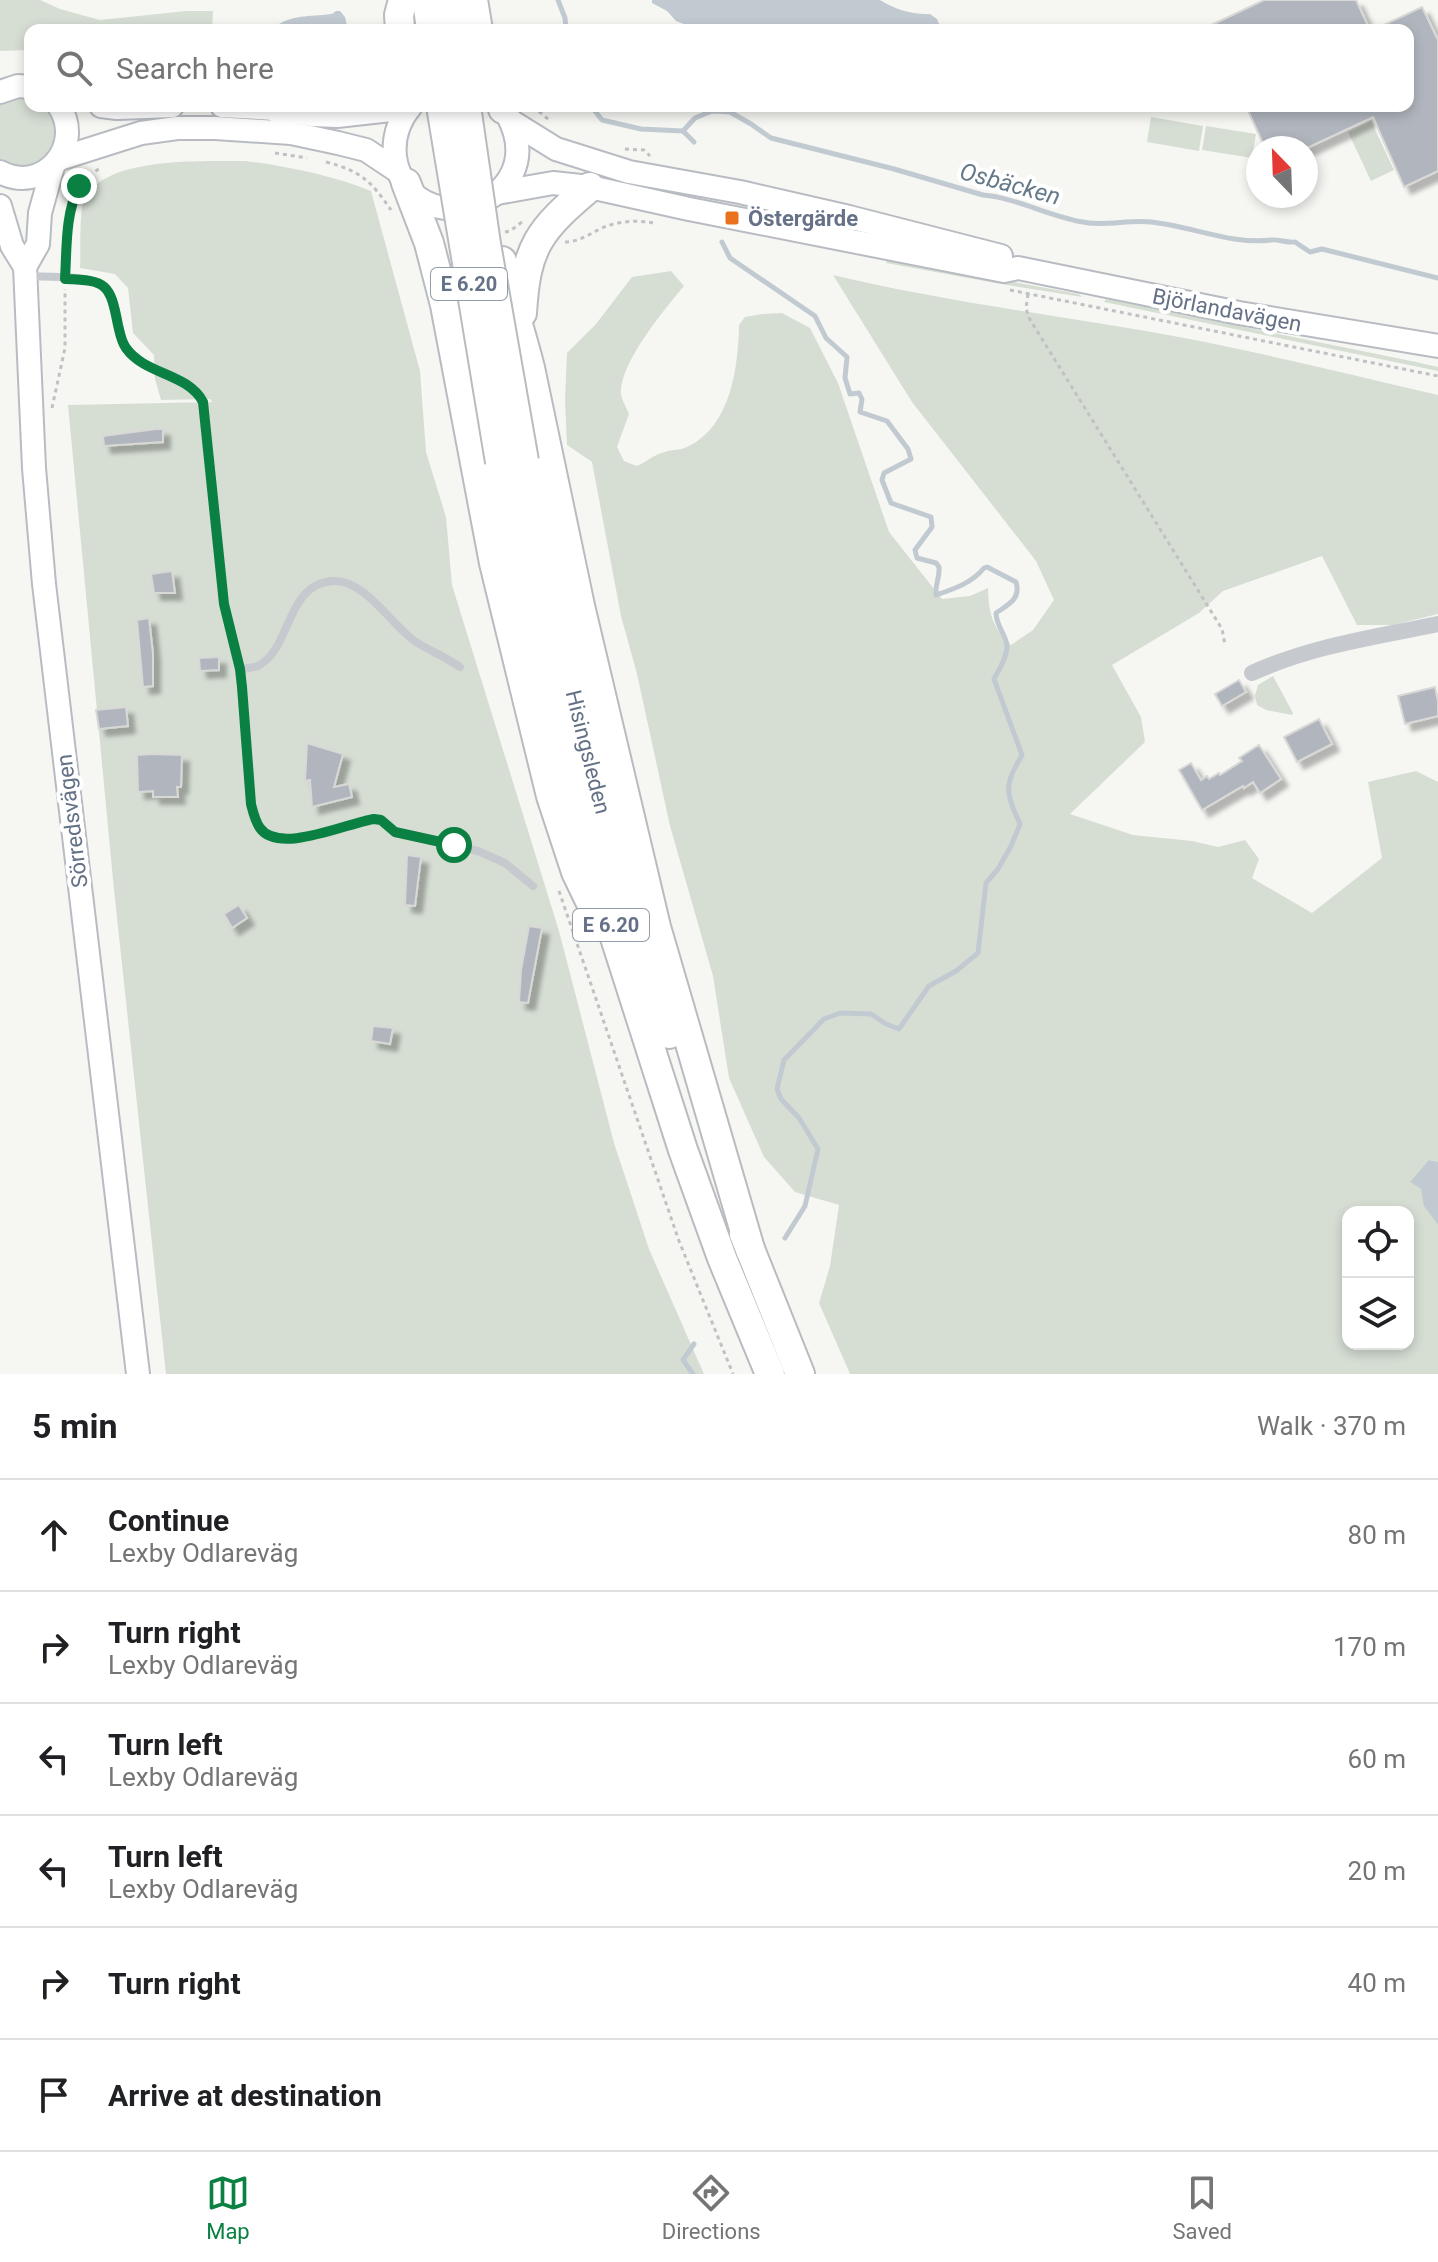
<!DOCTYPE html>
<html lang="en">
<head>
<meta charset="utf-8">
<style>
	:root { --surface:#fff; --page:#f2f2f2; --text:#202124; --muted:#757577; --line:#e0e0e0; --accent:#0b8043 }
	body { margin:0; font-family:Roboto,sans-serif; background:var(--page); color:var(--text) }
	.controls { position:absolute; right:24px; bottom:24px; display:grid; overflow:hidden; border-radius:16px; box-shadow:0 4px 12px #0003 }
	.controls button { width:72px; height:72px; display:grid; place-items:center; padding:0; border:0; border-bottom:2px solid var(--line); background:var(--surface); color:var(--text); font:40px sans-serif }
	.compass { position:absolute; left:1246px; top:136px; width:72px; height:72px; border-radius:50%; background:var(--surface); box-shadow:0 4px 12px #0003; rotate:337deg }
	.stop { position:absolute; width:24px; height:24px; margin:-18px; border:6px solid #0b8043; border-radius:50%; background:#fff }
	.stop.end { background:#0b8043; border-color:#fff; box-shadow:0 2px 8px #0008 }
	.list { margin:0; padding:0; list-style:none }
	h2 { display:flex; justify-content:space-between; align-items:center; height:104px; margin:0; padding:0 32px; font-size:34px }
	h2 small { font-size:26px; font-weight:400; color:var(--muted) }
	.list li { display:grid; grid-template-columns:52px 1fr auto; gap:24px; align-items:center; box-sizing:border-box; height:112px; padding:0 32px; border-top:2px solid var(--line) }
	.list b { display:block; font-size:30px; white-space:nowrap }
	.list p { margin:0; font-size:26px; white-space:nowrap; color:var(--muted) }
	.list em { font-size:26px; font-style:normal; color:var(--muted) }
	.icon { flex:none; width:44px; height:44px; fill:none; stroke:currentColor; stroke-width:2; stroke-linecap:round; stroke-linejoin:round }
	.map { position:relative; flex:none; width:1438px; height:1374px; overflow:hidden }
	.search { position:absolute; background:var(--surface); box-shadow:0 4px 12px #0003; left:24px; right:24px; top:24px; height:88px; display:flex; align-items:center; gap:20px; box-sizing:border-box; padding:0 28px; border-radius:16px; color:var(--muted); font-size:30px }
	.sheet { height:776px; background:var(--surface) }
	nav { display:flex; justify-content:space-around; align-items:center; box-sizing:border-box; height:112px; border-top:2px solid var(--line); background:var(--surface); font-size:22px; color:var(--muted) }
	nav a { display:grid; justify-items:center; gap:4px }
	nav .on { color:var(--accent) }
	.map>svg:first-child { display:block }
	.green { fill:#d6ded4; fill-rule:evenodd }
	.water { fill:#c2cad1 }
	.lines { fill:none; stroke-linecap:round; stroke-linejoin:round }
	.stream { stroke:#c2cad1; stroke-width:5 }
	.building { fill:#b1b6be; stroke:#d8d8d6; stroke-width:2; filter:url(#shadow) }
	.secondary-casing { stroke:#b8bcc2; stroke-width:26 }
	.highway-casing { stroke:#b8bbbf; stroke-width:32 }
	.path { stroke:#c0c1c4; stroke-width:3; stroke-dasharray:4 4; stroke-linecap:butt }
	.lane { stroke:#c6c9cd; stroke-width:8 }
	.street { stroke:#c6c9cd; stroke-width:16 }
	.secondary { stroke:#fff; stroke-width:22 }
	.highway { stroke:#fff; stroke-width:28 }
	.highway-bridge-casing { stroke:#b8bbbf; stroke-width:32; stroke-linecap:butt }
	.highway-bridge { stroke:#fff; stroke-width:28 }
	.route { stroke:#0b8043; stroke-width:10 }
	.poi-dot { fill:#ea721f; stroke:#fff; stroke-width:3 }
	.labels { text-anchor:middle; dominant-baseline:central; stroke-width:8; stroke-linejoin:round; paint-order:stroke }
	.shield { fill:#fff; stroke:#929caa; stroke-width:2 }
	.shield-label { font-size:20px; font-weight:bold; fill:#647186 }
	.poi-label { font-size:22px; font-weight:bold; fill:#647186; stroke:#fff; text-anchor:start }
	.street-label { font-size:22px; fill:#647186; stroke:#fff }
	.water-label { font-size:24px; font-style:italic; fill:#657989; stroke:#fff }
</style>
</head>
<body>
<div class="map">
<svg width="1438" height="1374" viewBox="0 0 1438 1374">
	<defs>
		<filter id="shadow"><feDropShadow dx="7" dy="7" stdDeviation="2" flood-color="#0004"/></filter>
	</defs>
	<rect width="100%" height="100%" fill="#f6f7f3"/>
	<!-- green -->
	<g class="green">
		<polygon points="0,0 40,0 60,9 100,20 186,11 213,11 212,30 30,30 30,50 0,51"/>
		<path d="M13,96L30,97V106H47C64,129 56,165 25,169C18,170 7,166 0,164V101Z"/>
		<polygon points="1151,117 1203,126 1199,151 1147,142"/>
		<polygon points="1371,121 1394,170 1371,181 1348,132"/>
		<polygon points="1206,126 1256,134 1252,158 1202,150"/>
		<path d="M246,161C290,167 330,175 371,191L420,371L426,452L446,517L452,585L559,931L614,1143L649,1249L704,1374H166L114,890L68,405L212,402L210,399L161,400L155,379L154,355L133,333L128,288L115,274L80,268C81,255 79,210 84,200C106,155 204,162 246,161Z"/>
		<polygon points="888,259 1079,294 1082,297 1001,284 886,263"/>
		<path d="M671,271L684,286C664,310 623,359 621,390C620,398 626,406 629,414L617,447L624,461L637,466C646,462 655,454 665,452C673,449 680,451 689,446C731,425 738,368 739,325L745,317L762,314L782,313L810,328L838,383L889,532L942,599L970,596L988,588C989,615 992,626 1011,645L1033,630L1054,600L1036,561L912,402L833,275C929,298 1030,312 1128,328C1232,345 1335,371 1438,395V614L1393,625H1357L1322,556L1223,591L1199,613L1112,665L1141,717L1145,742L1070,814L1133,835L1192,841L1218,847L1245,840L1259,859L1252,878L1312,913L1382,858L1368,782L1416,771L1438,782V1162L1429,1160C1420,1192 1417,1197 1438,1225V1374H850L819,1303L830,1266L839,1205L795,1192L764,1157L729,1078L713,976L670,826L637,674L621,616L592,462L567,445L565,400L567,353L596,324L632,277ZM1348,1212H1408V1344H1348Z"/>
		<polygon points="1106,299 1416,362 1438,367 1438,371 1104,302"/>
		<polygon points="1273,676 1293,713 1292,715 1266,710 1257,705 1255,695 1258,685"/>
	</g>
	<!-- water -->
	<g class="water">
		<path d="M652,0H880C895,9 912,15 930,14L937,19L940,26L939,30H899L884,26L828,24L809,30H699L676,21L667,11L652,3Z"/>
		<path d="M336,11H340L345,17L347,26L343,29L290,30L279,24C293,15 315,16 332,14Z"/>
		<polygon points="1429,1160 1438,1162 1438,1225 1424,1206 1421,1189 1410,1182"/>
	</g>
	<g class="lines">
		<!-- stream -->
		<g class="stream">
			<polyline points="558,0 565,18 566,30"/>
			<polyline points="592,30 593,30"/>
			<path d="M591,106L602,120L641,129L683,131L695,118L712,111L730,112L751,124L771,138L894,169L983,195C1019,198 1053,219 1089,223C1110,225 1130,220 1151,222C1191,226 1232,245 1271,240C1279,239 1286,243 1295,242L1310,252L1322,249L1438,278"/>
			<polyline points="683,131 694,142"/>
			<path d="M722,242L730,258L815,316L826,338L847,357L845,378L850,394L859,393L862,399L860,412L887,421L908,449L911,459L884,473L882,480L891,503L931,517L932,527L915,550L917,558L936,563L939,567C940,578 935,583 936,595C954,589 972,583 984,568L987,567L1016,582C1021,599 1009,604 996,613C996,626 1006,634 1007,646C1007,657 999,670 994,679L1022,755C1004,786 1005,791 1020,824L1011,846L998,869L986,883L978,953L956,971L929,986L899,1029L886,1024L871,1014L840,1013L824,1019L784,1060L777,1089L781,1099L799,1118L818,1149L805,1206L785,1238"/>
			<polyline points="693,1374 683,1360 694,1344"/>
		</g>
	</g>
	<!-- building -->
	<g class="building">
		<polygon points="1264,0 1356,0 1370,30 1201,30"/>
		<polygon points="1422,7 1438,40 1438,171 1404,187 1373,117 1307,148 1265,148 1246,106 1408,106 1408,30 1373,30"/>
		<polygon points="156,429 163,429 163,442 104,446 103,436"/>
		<polygon points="172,571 175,593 154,593 151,574"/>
		<polygon points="149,618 153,654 153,686 143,687 137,620"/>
		<polygon points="219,657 219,670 200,671 199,658"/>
		<polygon points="1239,680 1246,692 1222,706 1215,694"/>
		<polygon points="1435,687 1438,701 1438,716 1405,724 1398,696"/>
		<polygon points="126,707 128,726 99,729 96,710"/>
		<polygon points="1319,719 1332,744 1297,762 1284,737"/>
		<polygon points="307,743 343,754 334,787 349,784 352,797 312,807 310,780 305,781"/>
		<polygon points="1259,745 1281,779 1260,793 1253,782 1244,788 1243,786 1202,810 1179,770 1191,763 1201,780 1207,776 1209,779 1219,773 1220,775 1242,761 1239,758"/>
		<polygon points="153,754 182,755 181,787 177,787 178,797 153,797 153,791 138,792 137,755"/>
		<polygon points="407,855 421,857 415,906 405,905"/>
		<polygon points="239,905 247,918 232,928 224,914"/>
		<polygon points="529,926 542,928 528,1003 519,1002 521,970"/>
		<polygon points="373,1026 393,1028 390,1044 371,1041"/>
	</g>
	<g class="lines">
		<defs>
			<g id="secondary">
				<polyline points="0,92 18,86 30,87"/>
				<polyline points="101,106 117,108 172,106"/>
				<polyline points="222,106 278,109 312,115 337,116 409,108"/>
				<path d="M411,106C399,120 393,138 395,157C409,249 555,206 508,116"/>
				<polyline points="511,121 556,149 629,172 740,192 849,217 1001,256"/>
				<polyline points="59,159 141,133 177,128 215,128 291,133 338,143 366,150 399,172"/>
				<path d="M0,172C43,195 85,146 59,106"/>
				<polyline points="497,193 553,183 590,187 689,209 1004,271 1018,268 1239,313 1438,346"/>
				<polyline points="0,206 12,246 25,267 34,468 44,584 138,1374"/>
				<polyline points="25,267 38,244 40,213 53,166"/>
			</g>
			<g id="highway">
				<polyline points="427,0 431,30"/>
				<polyline points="453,0 456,30"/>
				<polyline points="473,0 478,30"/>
				<polyline points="400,30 399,15 403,0"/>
				<polyline points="502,106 503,109"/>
				<polyline points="278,109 307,106"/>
				<polyline points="406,183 429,243 445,305 494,563 551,796 576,872 590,901"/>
				<path d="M502,261C509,298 521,332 530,368L580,606L656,927L750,1249"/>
				<path d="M522,313C526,246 539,230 590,187"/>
				<path d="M524,461C539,527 550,593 564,658C593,785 626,911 669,1034"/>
				<polyline points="500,462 542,658 602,897 683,1150 722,1258 770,1374"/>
				<polyline points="744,1234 800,1374"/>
			</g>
		</defs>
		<!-- secondary casing -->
		<use href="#secondary" class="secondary-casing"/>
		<!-- highway casing -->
		<use href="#highway" class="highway-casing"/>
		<!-- path -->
		<g class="path">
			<polyline points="533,106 549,120"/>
			<polyline points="625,149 644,150 650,156"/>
			<polyline points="275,153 307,158"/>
			<path d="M326,162C361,171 371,181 391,210"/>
			<polyline points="505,232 510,231 522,222"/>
			<path d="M565,242C581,242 593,231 607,226C622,221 638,220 653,223"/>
			<path d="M65,266C67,225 63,190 102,167"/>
			<polyline points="1010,290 1438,376"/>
			<polyline points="1028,294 1026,308 1029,318 1222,629 1225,645"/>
			<polyline points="52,408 65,348 65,289"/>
			<polyline points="559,891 679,1241 733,1374"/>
		</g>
		<!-- lane -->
		<g class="lane">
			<path d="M26,276C45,277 84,275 100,284C123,297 112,331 128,350C147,374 189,376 203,402L224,604L240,669L242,687L251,804C253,812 255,821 260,828C279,854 347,823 374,819L381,820L395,832L478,851L505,863L533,886"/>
			<path d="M240,669C245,668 253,668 258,666C292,649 285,584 333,581C365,579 392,626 416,642C430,651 446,657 460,667"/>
		</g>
		<!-- street -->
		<path class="street" d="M1252,673C1311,646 1375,637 1438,624"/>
		<!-- secondary -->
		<use href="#secondary" class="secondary"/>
		<!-- highway -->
		<use href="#highway" class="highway"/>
		<defs>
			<g id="highway-bridge">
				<polyline points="441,106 500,462"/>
				<polyline points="466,106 486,244 524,461"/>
			</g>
		</defs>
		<!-- highway-bridge casing -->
		<use href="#highway-bridge" class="highway-bridge-casing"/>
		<!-- highway-bridge -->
		<use href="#highway-bridge" class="highway-bridge"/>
	</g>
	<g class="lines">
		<!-- route -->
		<path class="route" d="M79,186C65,215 67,247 65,279C107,280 110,284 118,325C120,333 121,341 126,348C145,375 188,373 203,402L224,604L240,669L242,687L251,804C253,812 255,821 260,828C279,855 347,823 374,819L381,820L395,832L454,845"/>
	</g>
	<!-- markers -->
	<rect class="poi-dot" x="724" y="210" width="16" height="16" rx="4"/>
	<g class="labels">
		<!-- shield labels -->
		<g class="shield">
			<rect x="431" y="268" width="76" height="32" rx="6"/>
			<rect x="573" y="909" width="76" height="32" rx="6"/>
		</g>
		<g class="shield-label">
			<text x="469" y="284">E 6.20</text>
			<text x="611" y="925">E 6.20</text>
		</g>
		<!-- poi labels -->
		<g class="poi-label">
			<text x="748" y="218">Östergärde</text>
		</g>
		<!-- street labels -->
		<g class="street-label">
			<text transform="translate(1227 310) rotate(11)">Björlandavägen</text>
			<text transform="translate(588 752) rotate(76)">Hisingsleden</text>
			<text transform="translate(72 821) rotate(-97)">Sörredsvägen</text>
		</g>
		<!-- water labels -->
		<g class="water-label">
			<text transform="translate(1010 184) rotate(15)">Osbäcken</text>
		</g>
	</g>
</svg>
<div class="controls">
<button><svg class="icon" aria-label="locate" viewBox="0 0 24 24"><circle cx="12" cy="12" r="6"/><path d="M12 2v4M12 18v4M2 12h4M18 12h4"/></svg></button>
<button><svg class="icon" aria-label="layers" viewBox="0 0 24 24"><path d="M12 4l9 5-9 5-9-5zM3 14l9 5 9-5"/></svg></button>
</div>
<svg class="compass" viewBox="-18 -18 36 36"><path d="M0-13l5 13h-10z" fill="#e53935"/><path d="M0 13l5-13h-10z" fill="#757577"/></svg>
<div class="stop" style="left:454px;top:845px"></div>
<div class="stop end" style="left:79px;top:186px"></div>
<div class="search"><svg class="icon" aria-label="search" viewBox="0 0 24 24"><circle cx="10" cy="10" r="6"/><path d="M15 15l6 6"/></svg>Search here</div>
</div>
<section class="sheet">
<h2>5 min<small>Walk · 370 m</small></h2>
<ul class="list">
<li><svg class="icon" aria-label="ahead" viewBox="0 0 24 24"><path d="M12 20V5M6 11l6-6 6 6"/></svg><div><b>Continue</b><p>Lexby Odlareväg</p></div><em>80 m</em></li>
<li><svg class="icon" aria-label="right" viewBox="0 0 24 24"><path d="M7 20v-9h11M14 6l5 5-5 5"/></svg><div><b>Turn right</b><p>Lexby Odlareväg</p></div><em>170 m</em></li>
<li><svg class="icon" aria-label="left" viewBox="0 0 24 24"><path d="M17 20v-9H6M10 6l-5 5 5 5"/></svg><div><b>Turn left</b><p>Lexby Odlareväg</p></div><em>60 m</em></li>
<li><svg class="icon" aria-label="left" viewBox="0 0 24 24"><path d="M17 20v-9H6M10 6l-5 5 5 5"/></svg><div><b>Turn left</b><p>Lexby Odlareväg</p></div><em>20 m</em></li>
<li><svg class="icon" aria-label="right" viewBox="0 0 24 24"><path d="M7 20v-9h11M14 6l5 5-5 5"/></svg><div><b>Turn right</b></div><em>40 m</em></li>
<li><svg class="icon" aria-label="arrive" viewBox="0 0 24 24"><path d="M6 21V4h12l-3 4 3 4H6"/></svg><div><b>Arrive at destination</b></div></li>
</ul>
</section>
<nav>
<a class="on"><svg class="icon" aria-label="map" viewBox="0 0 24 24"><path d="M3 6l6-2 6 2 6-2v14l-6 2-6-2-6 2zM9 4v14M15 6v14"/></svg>Map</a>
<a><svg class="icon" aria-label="directions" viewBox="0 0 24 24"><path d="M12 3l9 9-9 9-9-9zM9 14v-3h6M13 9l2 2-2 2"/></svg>Directions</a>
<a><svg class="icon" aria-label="saved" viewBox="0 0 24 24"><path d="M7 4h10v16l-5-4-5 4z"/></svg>Saved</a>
</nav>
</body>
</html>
